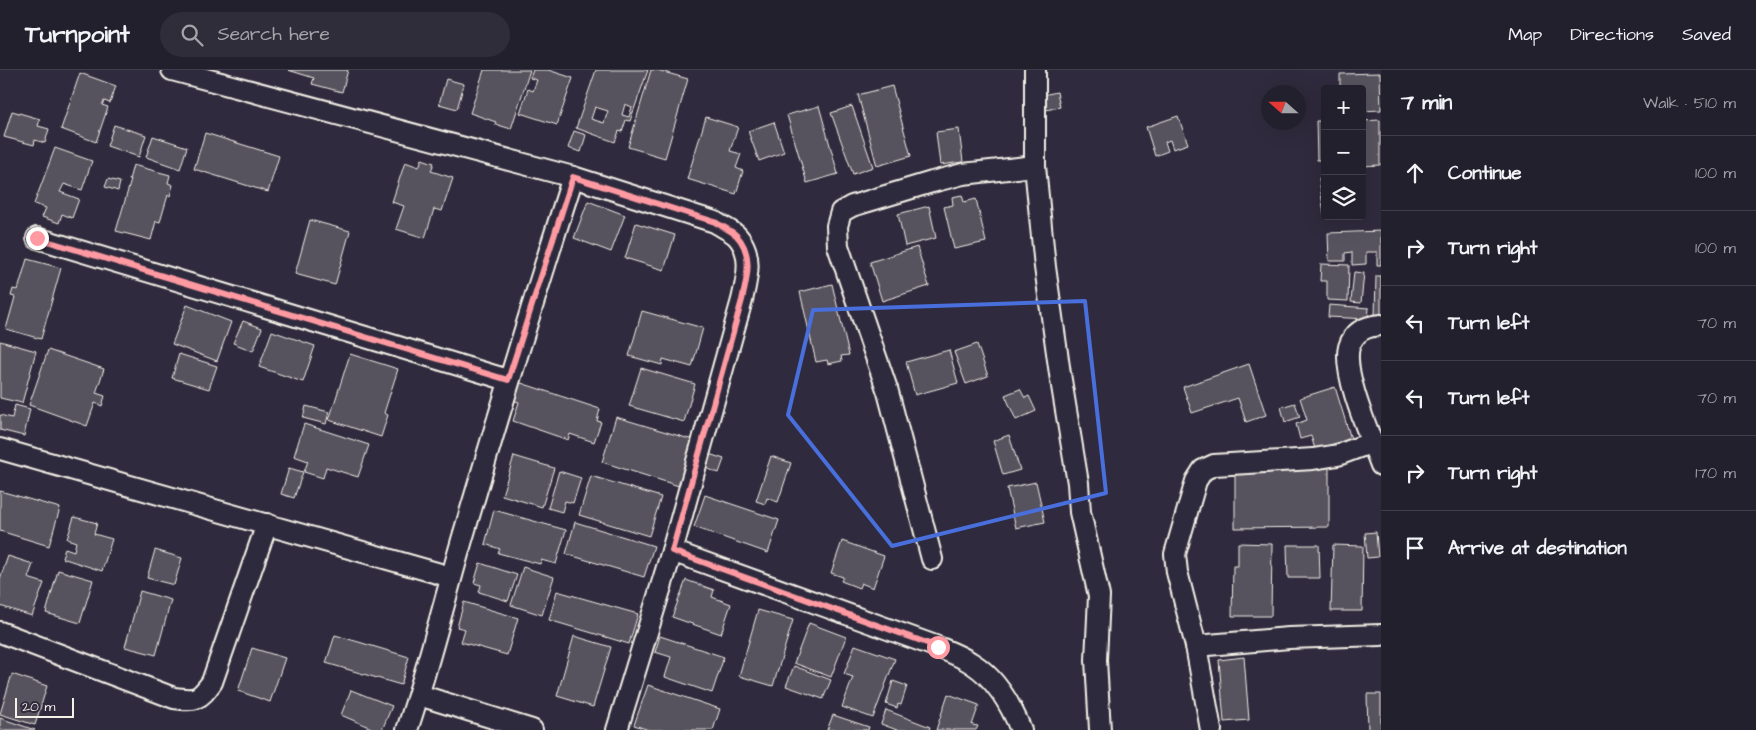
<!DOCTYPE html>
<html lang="en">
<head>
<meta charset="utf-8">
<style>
	:root { --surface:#23202e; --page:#2f2d3a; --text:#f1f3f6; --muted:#a3a3aa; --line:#403e4a }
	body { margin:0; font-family:"Architects Daughter",sans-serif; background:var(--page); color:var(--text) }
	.controls { position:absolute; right:15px; top:15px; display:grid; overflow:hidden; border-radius:5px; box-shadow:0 5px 20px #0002 }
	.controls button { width:45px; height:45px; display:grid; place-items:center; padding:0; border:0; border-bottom:1px solid var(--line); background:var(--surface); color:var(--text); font:25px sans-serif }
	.compass { position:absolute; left:1261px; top:15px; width:45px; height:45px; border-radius:50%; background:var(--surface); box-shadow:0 5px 20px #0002; rotate:291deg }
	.scale { position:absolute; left:15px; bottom:12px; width:59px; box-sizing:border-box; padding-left:5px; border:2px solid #f4f1e8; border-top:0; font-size:14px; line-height:18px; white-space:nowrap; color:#f4f1e8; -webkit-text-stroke:4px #2f2a3d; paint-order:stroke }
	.stop { position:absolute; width:15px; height:15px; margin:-11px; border:4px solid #ff9aa2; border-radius:50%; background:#fff }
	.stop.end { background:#ff9aa2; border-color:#fff; box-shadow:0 1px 5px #0008 }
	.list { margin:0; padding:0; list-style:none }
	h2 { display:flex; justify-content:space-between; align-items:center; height:65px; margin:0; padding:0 20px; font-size:21px }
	h2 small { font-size:16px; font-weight:400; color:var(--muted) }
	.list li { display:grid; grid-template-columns:32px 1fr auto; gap:15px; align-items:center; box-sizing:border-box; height:75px; padding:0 20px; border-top:1px solid var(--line) }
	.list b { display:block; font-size:19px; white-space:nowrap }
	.list em { font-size:16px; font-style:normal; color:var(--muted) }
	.icon { flex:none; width:28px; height:28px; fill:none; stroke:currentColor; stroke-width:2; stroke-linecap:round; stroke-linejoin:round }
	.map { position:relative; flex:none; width:1381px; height:660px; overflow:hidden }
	header { display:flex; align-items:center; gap:30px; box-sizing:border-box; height:70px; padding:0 25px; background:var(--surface); border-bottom:1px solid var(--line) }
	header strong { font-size:24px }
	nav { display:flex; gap:28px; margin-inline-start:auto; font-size:18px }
	.search { width:350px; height:45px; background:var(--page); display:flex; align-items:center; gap:12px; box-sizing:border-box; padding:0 18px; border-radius:28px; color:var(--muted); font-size:19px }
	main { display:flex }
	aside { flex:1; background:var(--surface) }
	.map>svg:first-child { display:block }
	.building { fill:#56525f; stroke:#f4f1e8; fill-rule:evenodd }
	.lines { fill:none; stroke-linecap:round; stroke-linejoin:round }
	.minor-casing { stroke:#f4f1e8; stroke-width:24 }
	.minor { stroke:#2f2a3d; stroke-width:20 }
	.route { stroke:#ff9aa2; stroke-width:6 }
	.marked { fill:none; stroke:#486fdb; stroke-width:4; stroke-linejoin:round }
</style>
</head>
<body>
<header>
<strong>Turnpoint</strong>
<div class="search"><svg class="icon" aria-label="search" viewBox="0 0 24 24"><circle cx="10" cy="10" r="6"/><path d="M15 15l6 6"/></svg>Search here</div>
<nav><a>Map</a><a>Directions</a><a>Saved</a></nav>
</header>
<main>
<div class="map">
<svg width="1381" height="660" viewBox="0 0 1381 660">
	<rect width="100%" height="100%" fill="#2f2a3d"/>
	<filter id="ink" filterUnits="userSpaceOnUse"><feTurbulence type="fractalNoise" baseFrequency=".02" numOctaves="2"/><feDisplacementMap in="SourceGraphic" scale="10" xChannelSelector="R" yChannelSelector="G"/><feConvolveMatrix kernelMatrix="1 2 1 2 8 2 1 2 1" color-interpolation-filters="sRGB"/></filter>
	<g filter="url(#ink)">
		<!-- building -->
		<g class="building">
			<polygon points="288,0 348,0 342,22 312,14 314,8"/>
			<polygon points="484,0 530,0 511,59 495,54 496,52 470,43"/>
			<polygon points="533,0 548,0 573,8 557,55 520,43 528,19 533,21 537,10 530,8"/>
			<path d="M596,0H648L630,51L626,50L622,62L619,61L615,72L576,58ZM625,34L632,37L629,47L622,45ZM595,37L608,41L604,53L591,49Z"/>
			<polygon points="651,0 657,0 688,9 665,88 628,77"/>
			<polygon points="80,3 116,16 110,33 104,31 102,35 108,37 96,72 61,59"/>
			<polygon points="1380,3 1381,40 1362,41 1362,19 1340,19 1340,4"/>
			<polygon points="446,9 464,14 457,39 439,34"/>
			<polygon points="892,16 911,86 877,96 858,25"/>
			<polygon points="1057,22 1060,37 1046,40 1043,25"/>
			<polygon points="819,36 838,104 807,113 787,45"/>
			<polygon points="852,36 873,97 853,104 831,43"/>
			<polygon points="12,41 40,49 38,56 49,59 45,73 35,70 34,75 4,67"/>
			<polygon points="1178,46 1188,74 1173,79 1170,70 1165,72 1168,81 1155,86 1146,57"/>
			<polygon points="706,47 738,57 730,81 741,84 736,98 743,101 736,124 687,109"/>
			<polygon points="1380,50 1380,95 1362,96 1362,51"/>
			<polygon points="1316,51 1325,51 1325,90 1317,90"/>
			<polygon points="774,52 784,82 759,91 748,61"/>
			<polygon points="114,55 146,65 139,87 107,76"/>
			<polygon points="959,59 963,92 940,95 936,62"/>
			<polygon points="574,61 586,65 581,82 568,78"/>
			<polygon points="205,63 279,86 268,122 194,99"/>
			<polygon points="153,66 187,77 180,99 146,87"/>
			<polygon points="55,78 92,91 82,120 64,114 60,122 79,129 72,148 62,144 59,153 42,147 46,138 34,134"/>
			<polygon points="422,89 434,93 431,101 453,108 442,141 434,139 425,168 396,159 404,136 392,132 405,92 419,97"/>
			<polygon points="133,95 170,105 168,113 173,115 170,126 168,125 160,152 156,151 151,170 116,161 131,110 129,110"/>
			<polygon points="1325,107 1325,144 1324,144 1319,108"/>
			<polygon points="108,109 120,112 118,121 105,117"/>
			<polygon points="962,125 964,132 976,129 986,172 954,179 944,137 953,135 952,127"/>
			<polygon points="588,131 625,145 611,182 574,168"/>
			<polygon points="929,136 936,168 905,176 898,144"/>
			<polygon points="310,150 350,161 335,215 295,204"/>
			<polygon points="636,153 675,165 664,200 625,188"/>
			<polygon points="1381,161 1381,195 1377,195 1377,182 1366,182 1366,194 1352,195 1352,182 1345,183 1345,191 1329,191 1328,163"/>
			<polygon points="917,177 929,216 882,231 870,192"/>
			<polygon points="27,189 61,198 41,269 6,259 15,227 11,226 13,219 18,220"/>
			<polygon points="1321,194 1349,195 1348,231 1327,230 1327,211 1320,211"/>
			<polygon points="1354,202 1364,203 1361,233 1351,232"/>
			<polygon points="1376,206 1381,206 1381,247 1375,246"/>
			<polygon points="832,214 849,285 841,286 842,291 828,294 827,290 816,292 800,222"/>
			<polygon points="187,235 231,252 217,291 172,274"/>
			<polygon points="1329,235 1369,238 1368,249 1328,247"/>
			<polygon points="642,241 703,258 692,297 663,289 662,295 629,286"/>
			<polygon points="243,251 262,258 253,281 233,273"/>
			<polygon points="272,261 315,276 303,312 259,297"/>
			<polygon points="0,271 36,281 22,333 0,328"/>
			<polygon points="977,274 988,306 966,314 954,282"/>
			<polygon points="48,280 104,299 96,323 105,326 102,336 95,333 87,356 29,335"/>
			<polygon points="949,280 958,313 915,325 906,292"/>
			<polygon points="179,284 217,296 209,319 172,308"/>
			<polygon points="350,284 398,299 384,343 388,345 381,367 329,350"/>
			<polygon points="1249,294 1266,345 1246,352 1238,328 1192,343 1183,317"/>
			<polygon points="641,298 695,314 684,352 629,336"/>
			<polygon points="518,312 600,339 597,351 601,352 594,372 570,364 568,370 513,351 519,332 512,330"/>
			<polygon points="1335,317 1351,369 1315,379 1311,366 1300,369 1296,354 1307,350 1300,328"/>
			<polygon points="1020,319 1025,328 1029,326 1036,341 1016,350 1005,325"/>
			<polygon points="1295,333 1300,347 1285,352 1281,337"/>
			<polygon points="15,335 30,339 24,366 0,360 0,345 12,348"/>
			<polygon points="306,336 329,342 326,354 303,348"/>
			<polygon points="616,347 693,370 679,416 602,392"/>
			<polygon points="304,354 369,375 358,407 326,397 323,408 304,402 308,391 294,386"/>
			<polygon points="1009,365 1020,400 1003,405 993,371"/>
			<polygon points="709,384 724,389 719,403 705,398"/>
			<polygon points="514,386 554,398 542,437 502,425"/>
			<polygon points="771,386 791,393 778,432 767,428 765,434 756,431"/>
			<polygon points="1329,397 1329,457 1235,458 1235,398"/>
			<polygon points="289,398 303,402 294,428 281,424"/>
			<polygon points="559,401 581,408 573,433 565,431 562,442 548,438"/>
			<polygon points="591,406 661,427 649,466 579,445"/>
			<polygon points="1036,412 1045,452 1016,458 1007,418"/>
			<polygon points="0,421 60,438 49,476 0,461"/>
			<polygon points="705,425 779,450 768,483 694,457"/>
			<polygon points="494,440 566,460 556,494 541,490 540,494 498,483 500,479 485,474"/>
			<polygon points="74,447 97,453 94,464 112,469 102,501 62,488 65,478 74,481 76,472 67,469"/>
			<polygon points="575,452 654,476 644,507 566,484"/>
			<polygon points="1376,462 1378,487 1367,488 1365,463"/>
			<polygon points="842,471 884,486 873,518 861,513 859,518 841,511 843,507 831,503"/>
			<polygon points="1238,473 1272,474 1271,546 1232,546 1233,496 1238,496"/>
			<polygon points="1287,475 1319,475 1320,508 1288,508"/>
			<polygon points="1333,475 1363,476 1362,541 1331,541"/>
			<polygon points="155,480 182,488 174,515 147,508"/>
			<polygon points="8,486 33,494 28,508 44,513 32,546 0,536 0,509"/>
			<polygon points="480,493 517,505 508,531 479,522 481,515 474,513"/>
			<polygon points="523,497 554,507 542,545 511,535"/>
			<polygon points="58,500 93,510 80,553 46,543"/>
			<polygon points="686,510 714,520 712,527 731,534 721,564 672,547"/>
			<polygon points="140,521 171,530 156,585 125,577"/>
			<polygon points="557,521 638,544 629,574 549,550"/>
			<polygon points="464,532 518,548 507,585 461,572 465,559 457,557"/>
			<polygon points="758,540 793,550 773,616 739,606"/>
			<polygon points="809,553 846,567 831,607 794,593"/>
			<polygon points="335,565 409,587 401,615 326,593"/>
			<polygon points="574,566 611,577 593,637 557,626"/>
			<polygon points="660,566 724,587 712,623 665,607 671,587 655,582"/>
			<polygon points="855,575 895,589 873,648 842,637 853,607 844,604"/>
			<polygon points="252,578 285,588 270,632 238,621"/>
			<polygon points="1244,587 1249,650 1224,652 1219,590"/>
			<polygon points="794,596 831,610 823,629 786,616"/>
			<polygon points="12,604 47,616 35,655 0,644"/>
			<polygon points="893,611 907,616 901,635 898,634 897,638 886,634"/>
			<polygon points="648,615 720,639 713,660 649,660 634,655"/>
			<polygon points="351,620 392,636 382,660 376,660 341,645"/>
			<polygon points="948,624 979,635 972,655 978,656 976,660 936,660"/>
			<polygon points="1367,624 1381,624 1381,660 1368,660"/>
			<polygon points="886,640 930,657 929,660 897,660 881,654"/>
			<polygon points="833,645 869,657 868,660 827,660"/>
			<polygon points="0,648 35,660 0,660"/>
		</g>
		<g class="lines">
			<defs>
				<g id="minor">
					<path d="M172,0L573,107L715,152C721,156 730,160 736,165C754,183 747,209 742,230L672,481L617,660"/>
					<polyline points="1035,0 1035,96 1045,197 1060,304 1078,413 1080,442 1099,526 1096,590 1100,660"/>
					<polyline points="37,168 508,310"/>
					<path d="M1381,255C1366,256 1354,261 1349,277C1342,304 1371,368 1381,395"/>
					<polyline points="0,379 451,507"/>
					<path d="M672,481L938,577C950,582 963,587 973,594C996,609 1011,635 1021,660"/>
					<polyline points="932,489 888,322 838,176 837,156 841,142 852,136 932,112 963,104 1035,96"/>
					<path d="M0,562L174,628C196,631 199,630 212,612L267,454"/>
					<polyline points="1196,576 1289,568 1381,565"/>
					<polyline points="419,625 532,660"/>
					<path d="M407,660C429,595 445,528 464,463C499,344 535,225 573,107"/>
					<polyline points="1211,660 1196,576 1177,502 1175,484 1196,411 1203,400 1214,395 1313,389 1338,385 1373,372"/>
				</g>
			</defs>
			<!-- minor casing -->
			<use href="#minor" class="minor-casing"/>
			<!-- minor -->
			<use href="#minor" class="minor"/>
		</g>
	</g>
	<g class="lines" filter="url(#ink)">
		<!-- route -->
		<path class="route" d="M37,168L508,310L573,107L715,152C721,156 730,160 736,165C754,183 747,209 742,230L672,481L938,577"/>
	</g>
	<!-- marked area -->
	<path class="marked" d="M1085,231L1106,423L892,476L788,345L813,240Z"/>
</svg>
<div class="controls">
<button>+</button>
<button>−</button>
<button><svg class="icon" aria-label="layers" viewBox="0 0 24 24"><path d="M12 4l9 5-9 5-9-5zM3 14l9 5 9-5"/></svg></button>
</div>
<svg class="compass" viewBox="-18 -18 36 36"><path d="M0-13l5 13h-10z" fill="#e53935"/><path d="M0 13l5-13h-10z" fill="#a3a3aa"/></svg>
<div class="scale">20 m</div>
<div class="stop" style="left:938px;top:577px"></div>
<div class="stop end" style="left:37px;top:168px"></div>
</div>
<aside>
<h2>7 min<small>Walk · 510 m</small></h2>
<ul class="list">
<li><svg class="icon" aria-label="ahead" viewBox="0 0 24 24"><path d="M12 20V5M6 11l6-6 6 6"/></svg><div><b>Continue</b></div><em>100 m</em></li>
<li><svg class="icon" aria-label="right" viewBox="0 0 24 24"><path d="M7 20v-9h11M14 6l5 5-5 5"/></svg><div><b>Turn right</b></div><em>100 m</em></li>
<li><svg class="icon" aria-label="left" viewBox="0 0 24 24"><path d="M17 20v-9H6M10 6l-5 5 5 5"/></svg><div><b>Turn left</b></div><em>70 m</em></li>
<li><svg class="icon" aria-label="left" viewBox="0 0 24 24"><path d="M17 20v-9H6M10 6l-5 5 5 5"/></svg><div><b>Turn left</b></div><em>70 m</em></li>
<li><svg class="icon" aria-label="right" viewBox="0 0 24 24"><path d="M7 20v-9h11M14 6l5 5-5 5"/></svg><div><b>Turn right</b></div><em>170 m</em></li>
<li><svg class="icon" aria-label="arrive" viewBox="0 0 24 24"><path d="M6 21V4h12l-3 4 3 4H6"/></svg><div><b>Arrive at destination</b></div></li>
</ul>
</aside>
</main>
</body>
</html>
